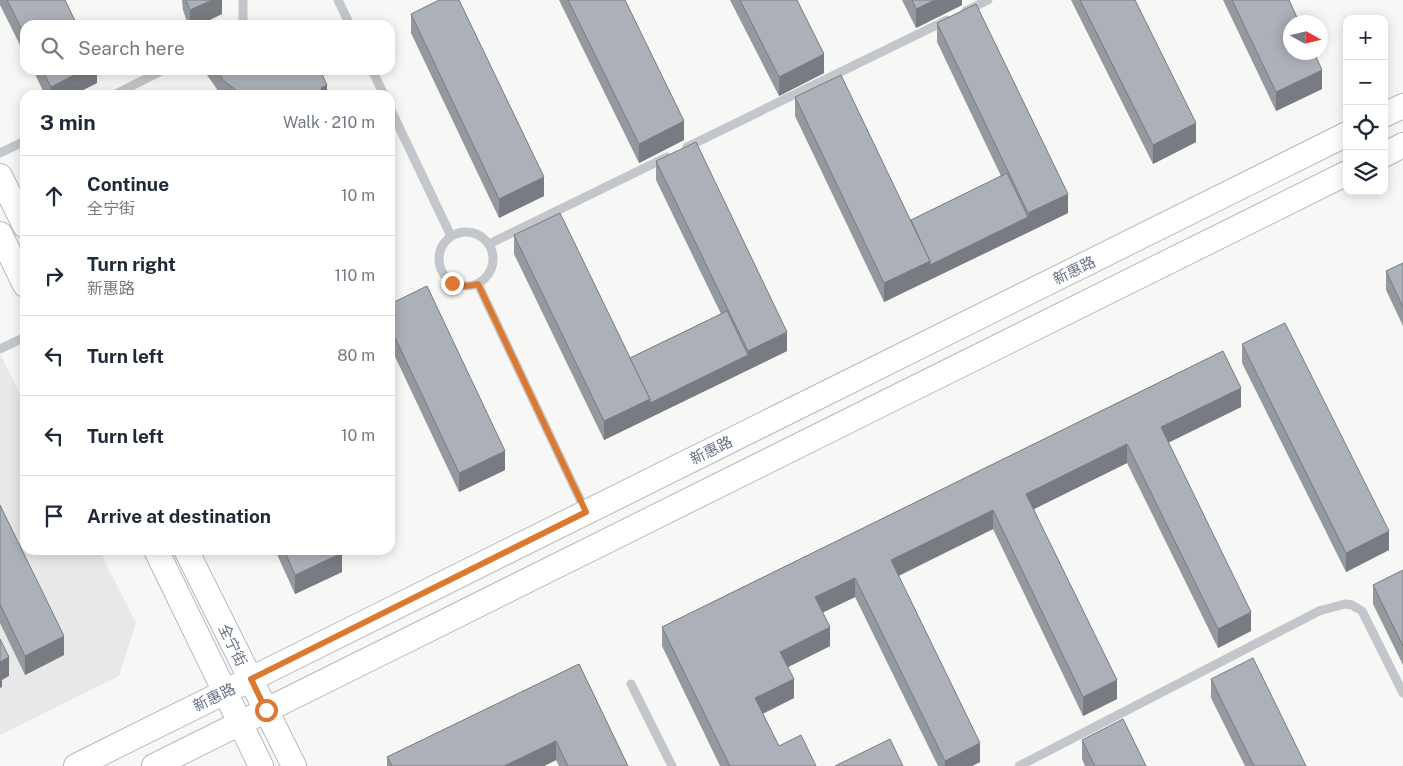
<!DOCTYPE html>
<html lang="en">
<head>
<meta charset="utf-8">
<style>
	:root { --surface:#fff; --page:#f2f2f3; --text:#1f2937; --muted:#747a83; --line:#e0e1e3 }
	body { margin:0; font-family:"Public Sans","Noto Sans SC",sans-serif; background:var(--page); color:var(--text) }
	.controls { position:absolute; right:15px; top:15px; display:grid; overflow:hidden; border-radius:10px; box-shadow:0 2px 12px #0003 }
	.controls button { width:45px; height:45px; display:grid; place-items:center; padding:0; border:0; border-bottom:1px solid var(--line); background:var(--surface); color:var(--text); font:25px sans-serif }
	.compass { position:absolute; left:1283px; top:15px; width:45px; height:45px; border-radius:50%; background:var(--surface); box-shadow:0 2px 12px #0003; rotate:98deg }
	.stop { position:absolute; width:15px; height:15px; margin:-11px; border:4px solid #db7932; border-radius:50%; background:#fff }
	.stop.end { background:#db7932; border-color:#fff; box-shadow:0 1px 5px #0008 }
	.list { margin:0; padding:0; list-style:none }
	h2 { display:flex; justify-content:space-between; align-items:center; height:65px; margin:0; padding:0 20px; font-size:21px }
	h2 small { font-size:16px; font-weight:400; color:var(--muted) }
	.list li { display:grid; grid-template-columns:32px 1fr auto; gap:15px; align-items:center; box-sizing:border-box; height:80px; padding:0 20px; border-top:1px solid var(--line) }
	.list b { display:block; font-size:19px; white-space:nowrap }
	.list p { margin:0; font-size:16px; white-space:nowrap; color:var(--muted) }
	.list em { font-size:16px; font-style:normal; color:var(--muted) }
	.icon { flex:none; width:28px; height:28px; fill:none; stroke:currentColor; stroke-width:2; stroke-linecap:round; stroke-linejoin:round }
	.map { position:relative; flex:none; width:1403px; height:766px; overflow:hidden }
	.search { position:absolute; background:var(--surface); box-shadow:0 2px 12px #0003; left:20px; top:20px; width:375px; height:55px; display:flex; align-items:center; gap:12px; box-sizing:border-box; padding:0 18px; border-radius:15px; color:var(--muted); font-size:19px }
	.panel { position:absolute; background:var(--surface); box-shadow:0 2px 12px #0003; left:20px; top:90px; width:375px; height:465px; border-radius:15px }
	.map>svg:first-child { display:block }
	.built { fill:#e8e8e8 }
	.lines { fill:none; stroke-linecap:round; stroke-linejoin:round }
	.secondary-casing { stroke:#b6b9bf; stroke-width:26 }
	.lane { stroke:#c3c6ca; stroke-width:9 }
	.secondary { stroke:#fff; stroke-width:24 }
	.wall { fill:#94989f }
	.shaded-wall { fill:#787c82 }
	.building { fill:#acb1b9; stroke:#787c82 }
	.route { stroke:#db7932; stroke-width:6 }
	.labels { text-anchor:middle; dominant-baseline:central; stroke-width:5; stroke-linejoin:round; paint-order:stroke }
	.street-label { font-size:15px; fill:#687385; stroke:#fff }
</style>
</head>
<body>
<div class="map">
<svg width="1403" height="766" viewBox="0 0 1403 766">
	<rect width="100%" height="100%" fill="#f7f8f5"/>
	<!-- built -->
	<polygon class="built" points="0,354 25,404 25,550 99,550 136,623 119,676 0,735"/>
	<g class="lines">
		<defs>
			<g id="secondary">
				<polyline points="1384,115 1403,106"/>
				<polyline points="1384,155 1403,145"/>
				<polyline points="0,176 25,226"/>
				<polyline points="0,234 25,285"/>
				<polyline points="156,550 261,766"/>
				<polyline points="186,550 294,766"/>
				<polyline points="76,766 1347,134"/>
				<polyline points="154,766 1347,173"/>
			</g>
		</defs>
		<!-- secondary casing -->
		<use href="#secondary" class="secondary-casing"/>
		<!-- lane -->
		<g class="lane">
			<polyline points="243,0 243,25"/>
			<polyline points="338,0 350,25"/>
			<polyline points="966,11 988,0"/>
			<polyline points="372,70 384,95"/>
			<polyline points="114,95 163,70"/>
			<polyline points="390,108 451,236"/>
			<polyline points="687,147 947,20"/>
			<polyline points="0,153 25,141"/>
			<circle cx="466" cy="259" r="27"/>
			<polyline points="489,244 667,157"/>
			<polyline points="478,284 586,512"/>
			<polyline points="0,349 25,337"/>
			<polyline points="1319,611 1345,604 1352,605 1362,611 1403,693"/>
			<polyline points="631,684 672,766"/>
			<polyline points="1019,766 1321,610"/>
		</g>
		<!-- secondary -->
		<use href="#secondary" class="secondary"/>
	</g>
	<!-- wall -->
	<g class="wall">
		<polygon points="0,0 65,0 25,25 25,55 0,5"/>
		<polygon points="182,0 222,0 222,14 199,25 188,25 183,10"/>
		<polygon points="559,0 625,0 684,140 639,163"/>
		<polygon points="730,0 797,0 824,73 779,96"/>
		<polygon points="902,0 962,0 962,5 916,28"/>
		<polygon points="1071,0 1135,0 1196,142 1153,164"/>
		<polygon points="1223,0 1289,0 1322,89 1276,111"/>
		<polygon points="411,14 544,196 499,218 411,33"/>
		<polygon points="937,23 1068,213 884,302 795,116 795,97 911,220 1001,176 937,42"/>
		<polygon points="33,70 97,70 97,83 73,95 45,95"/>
		<polygon points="207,70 320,70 327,95 221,95 207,75"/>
		<polygon points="656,161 787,351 604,440 514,254 514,235 630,358 721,314 656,180"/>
		<polygon points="1403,263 1403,326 1386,290 1386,271"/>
		<polygon points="390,304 505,470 459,492 390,346"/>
		<polygon points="1242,344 1389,550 1346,572 1242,363"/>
		<polygon points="1223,351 1241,407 1168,443 1251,631 1218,648 1127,463 1034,509 1117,699 1083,716 993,529 899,576 980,762 972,766 938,766 855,597 822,613 830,646 788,667 794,698 763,714 779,746 816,766 720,766 662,646 662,627"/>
		<polygon points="0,505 64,655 25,675 0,623"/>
		<polygon points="275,550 340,550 342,572 295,594"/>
		<polygon points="1403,570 1403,665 1373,604 1373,585"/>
		<polygon points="579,664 628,766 559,766 556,760 544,766 387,766 387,757"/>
		<polygon points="1211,679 1306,766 1245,766 1211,698"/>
		<polygon points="1082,740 1146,766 1085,766 1082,759"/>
	</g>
	<!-- shaded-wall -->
	<g class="shaded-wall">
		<polygon points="212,0 222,0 222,14 199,25 190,25 190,10"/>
		<polygon points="935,0 962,0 962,5 916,28 916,9"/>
		<polygon points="824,54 824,73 779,96 779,77"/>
		<polygon points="84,70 97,70 97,83 73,95 51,95 51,87"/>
		<polygon points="1322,70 1322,89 1276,111 1276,92"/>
		<polygon points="327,85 327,95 321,95 321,88"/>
		<polygon points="684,121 684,140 639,163 639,144"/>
		<polygon points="1196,123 1196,142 1153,164 1153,145"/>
		<polygon points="544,177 544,196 499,218 499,199"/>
		<polygon points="1068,194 1068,213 884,302 884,283 930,261 1028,217 1028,213"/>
		<polygon points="394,244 394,263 390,265 390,246"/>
		<polygon points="787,332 787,351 604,440 604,421 650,399 748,355 748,351"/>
		<polygon points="1241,388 1241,407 1161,446 1161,427"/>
		<polygon points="1127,444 1127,463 1026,513 1026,494"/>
		<polygon points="505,451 505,470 459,492 459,473"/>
		<polygon points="993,510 993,529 891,579 891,560"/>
		<polygon points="1389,531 1389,550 1346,572 1346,553"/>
		<polygon points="342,553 342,572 295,594 295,575"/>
		<polygon points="855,578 855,597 815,616 815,597"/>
		<polygon points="1251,612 1251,631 1218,648 1218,629"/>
		<polygon points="830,627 830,646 780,671 780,652"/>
		<polygon points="64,636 64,655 25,675 25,656"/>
		<polygon points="9,657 9,676 2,680 2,687 0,688 0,662"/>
		<polygon points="794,679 794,698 755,717 755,698"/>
		<polygon points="1117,680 1117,699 1083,716 1083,697"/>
		<polygon points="556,741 556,760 544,766 504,766"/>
		<polygon points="980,743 980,762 972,766 945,766 945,761"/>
	</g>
	<!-- building -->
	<g class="building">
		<polygon points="7,0 65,0 77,25 25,25 25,36"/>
		<polygon points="186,0 212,0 190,10"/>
		<polygon points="439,0 459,0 544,177 499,199 411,14"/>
		<polygon points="568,0 625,0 684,121 639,144"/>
		<polygon points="740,0 797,0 824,54 779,77"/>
		<polygon points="912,0 935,0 916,9"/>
		<polygon points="1080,0 1135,0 1196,123 1153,145"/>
		<polygon points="1232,0 1289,0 1299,22 1290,22 1290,52 1314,52 1322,70 1276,92"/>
		<polygon points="976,4 1068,194 1028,213 937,23"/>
		<polygon points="42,70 84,70 51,87"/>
		<polygon points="217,70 320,70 327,85 321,88 324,95 242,95 223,80"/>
		<polygon points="841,75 930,261 884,283 795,97"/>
		<polygon points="696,142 787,332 748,351 656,161"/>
		<polygon points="1007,173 1028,217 930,265 930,261 911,220"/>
		<polygon points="560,213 650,399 604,421 514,235"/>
		<polygon points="390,236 394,244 390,246"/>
		<polygon points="1403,263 1403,307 1386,271"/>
		<polygon points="427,286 505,451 459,473 390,327 390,304"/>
		<polygon points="727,311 748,355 650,403 650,399 630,358"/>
		<polygon points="1285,323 1389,531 1346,553 1242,344"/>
		<polygon points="1223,351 1241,388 1161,427 1251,612 1218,629 1127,444 1026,494 1117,680 1083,697 993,510 891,560 980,743 945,761 855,578 815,597 830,627 780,652 794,679 755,698 779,746 801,735 816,766 730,766 662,627"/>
		<polygon points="0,505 64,636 25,656 0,604"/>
		<polygon points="284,550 340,550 342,553 295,575"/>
		<polygon points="1403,570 1403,646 1373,585"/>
		<polygon points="0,639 9,657 0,662"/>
		<polygon points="1253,658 1306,766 1254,766 1211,679"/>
		<polygon points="579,664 628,766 568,766 556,741 504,766 392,766 387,757"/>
		<polygon points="1123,719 1146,766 1095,766 1082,740"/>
		<polygon points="890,739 903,766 835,766"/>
	</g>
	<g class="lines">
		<!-- route -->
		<path class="route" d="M266,710L251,679L586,512L478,284C468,287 461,287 452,283"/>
	</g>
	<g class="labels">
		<!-- street labels -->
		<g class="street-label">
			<text transform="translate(1074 270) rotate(-26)">新惠路</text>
			<text transform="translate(711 450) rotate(-26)">新惠路</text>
			<text transform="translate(233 645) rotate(64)">全宁街</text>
			<text transform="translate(214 697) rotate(-26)">新惠路</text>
		</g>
	</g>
</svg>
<div class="controls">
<button>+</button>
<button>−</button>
<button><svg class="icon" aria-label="locate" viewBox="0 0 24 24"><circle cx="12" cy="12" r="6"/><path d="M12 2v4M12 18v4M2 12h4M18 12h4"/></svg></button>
<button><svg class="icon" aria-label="layers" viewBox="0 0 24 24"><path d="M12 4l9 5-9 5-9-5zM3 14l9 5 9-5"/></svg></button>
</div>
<svg class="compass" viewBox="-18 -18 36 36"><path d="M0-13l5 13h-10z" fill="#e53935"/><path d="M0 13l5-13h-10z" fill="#747a83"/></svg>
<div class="stop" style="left:266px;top:710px"></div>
<div class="stop end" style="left:452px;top:283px"></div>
<div class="search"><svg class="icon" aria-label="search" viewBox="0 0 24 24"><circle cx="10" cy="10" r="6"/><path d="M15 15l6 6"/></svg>Search here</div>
<section class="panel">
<h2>3 min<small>Walk · 210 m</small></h2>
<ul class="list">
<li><svg class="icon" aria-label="ahead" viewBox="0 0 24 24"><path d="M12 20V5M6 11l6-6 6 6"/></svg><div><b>Continue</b><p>全宁街</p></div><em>10 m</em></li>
<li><svg class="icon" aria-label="right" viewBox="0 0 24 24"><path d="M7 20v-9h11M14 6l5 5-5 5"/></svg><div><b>Turn right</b><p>新惠路</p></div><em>110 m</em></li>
<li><svg class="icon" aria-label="left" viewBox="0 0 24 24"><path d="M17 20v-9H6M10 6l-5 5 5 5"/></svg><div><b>Turn left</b></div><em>80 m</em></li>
<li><svg class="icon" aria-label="left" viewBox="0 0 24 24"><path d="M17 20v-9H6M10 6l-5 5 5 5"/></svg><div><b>Turn left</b></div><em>10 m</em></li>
<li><svg class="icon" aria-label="arrive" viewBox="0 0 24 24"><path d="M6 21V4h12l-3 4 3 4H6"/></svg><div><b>Arrive at destination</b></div></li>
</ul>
</section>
</div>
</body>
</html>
